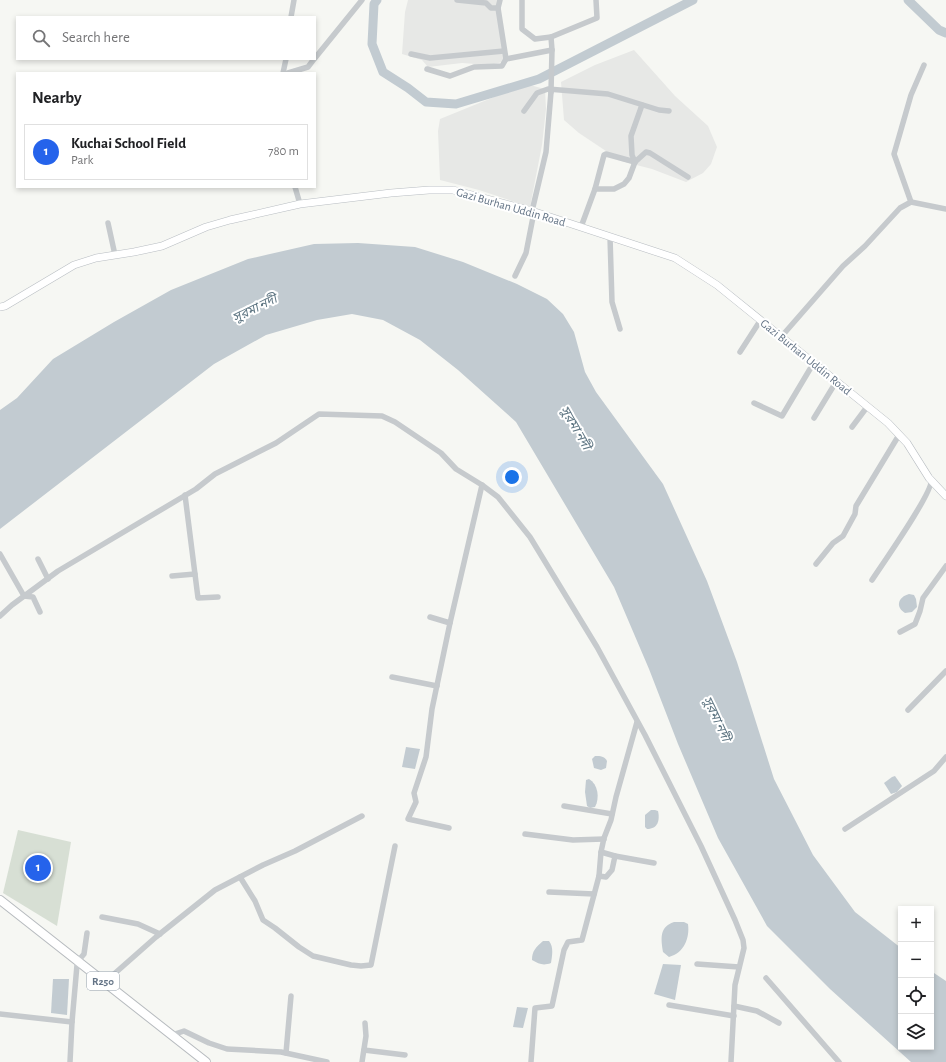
<!DOCTYPE html>
<html lang="en">
<head>
<meta charset="utf-8">
<style>
	:root { --surface:#fff; --page:#f6f6f6; --text:#202124; --muted:#757577; --line:#e0e0e0; --accent:#2563eb }
	body { margin:0; font-family:"Alegreya Sans","Noto Sans Bengali",sans-serif; background:var(--page); color:var(--text) }
	.controls { position:absolute; right:12px; bottom:12px; display:grid; overflow:hidden; border-radius:0px; box-shadow:0 2px 6px #0003 }
	.controls button { width:36px; height:36px; display:grid; place-items:center; padding:0; border:0; border-bottom:1px solid var(--line); background:var(--surface); color:var(--text); font:20px sans-serif }
	.you { position:absolute; left:512px; top:477px; width:14px; height:14px; margin:-10px; border:3px solid #fff; border-radius:50%; background:#1a73e8; box-shadow:0 0 0 6px #1a73e833 }
	.badge { display:grid; place-items:center; width:26px; height:26px; border-radius:50%; background:var(--accent); color:#fff; font-size:13px; font-weight:700 }
	.pin { position:absolute; translate:-50% -50%; border:2px solid #fff; box-shadow:0 1px 4px #0006 }
	.list { margin:0; padding:0; list-style:none }
	h2 { display:flex; justify-content:space-between; align-items:center; height:52px; margin:0; padding:0 16px; font-size:17px }
	h2 small { font-size:13px; font-weight:400; color:var(--muted) }
	.list li { display:grid; grid-template-columns:26px 1fr auto; gap:12px; align-items:center; box-sizing:border-box; height:56px; margin:0 8px 8px; padding:0 8px; border:1px solid var(--line); border-radius:0px }
	.list b { display:block; font-size:15px; white-space:nowrap }
	.list p { margin:0; font-size:13px; white-space:nowrap; color:var(--muted) }
	.list em { font-size:13px; font-style:normal; color:var(--muted) }
	.icon { flex:none; width:22px; height:22px; fill:none; stroke:currentColor; stroke-width:2; stroke-linecap:round; stroke-linejoin:round }
	.map { position:relative; flex:none; width:946px; height:1062px; overflow:hidden }
	.search { position:absolute; background:var(--surface); box-shadow:0 2px 6px #0003; left:16px; top:16px; width:300px; height:44px; display:flex; align-items:center; gap:10px; box-sizing:border-box; padding:0 14px; border-radius:0px; color:var(--muted); font-size:15px }
	.panel { position:absolute; background:var(--surface); box-shadow:0 2px 6px #0003; left:16px; top:72px; width:300px; height:116px; border-radius:0px }
	.map>svg:first-child { display:block }
	.built { fill:#e7e8e6 }
	.green { fill:#d7dfd4 }
	.water { fill:#c2cbd1 }
	.lines { fill:none; stroke-linecap:round; stroke-linejoin:round }
	.river { stroke:#c2cbd1; stroke-width:9 }
	.secondary-casing { stroke:#b8bdc2; stroke-width:8 }
	.primary-casing { stroke:#b7bbbf; stroke-width:10 }
	.street { stroke:#c6cacd; stroke-width:5.5 }
	.secondary { stroke:#fff; stroke-width:7 }
	.primary { stroke:#fff; stroke-width:8 }
	.street-bridge { stroke:#c6cacd; stroke-width:5.5 }
	.labels { text-anchor:middle; dominant-baseline:central; stroke-width:4; stroke-linejoin:round; paint-order:stroke }
	.shield { fill:#fff; stroke:#929eaa; stroke-width:1 }
	.shield-label { font-size:11px; font-weight:bold; fill:#647486 }
	.street-label { font-size:12px; fill:#647486; stroke:#fff }
	.water-label { font-size:13px; font-style:italic; fill:#5f7683; stroke:#fff }
</style>
</head>
<body>
<div class="map">
<svg width="946" height="1062" viewBox="0 0 946 1062">
	<rect width="100%" height="100%" fill="#f6f7f3"/>
	<!-- built -->
	<g class="built">
		<polygon points="408,0 500,0 500,8 507,61 489,65 462,63 428,67 422,60 402,54 405,12"/>
		<polygon points="634,50 675,96 708,126 717,147 711,164 703,173 686,182 652,169 621,161 579,133 564,120 561,82 595,65"/>
		<polygon points="526,84 545,89 546,109 542,145 530,207 479,190 440,180 438,131 440,119"/>
	</g>
	<!-- green -->
	<polygon class="green" points="18,830 71,842 57,926 3,893"/>
	<!-- water -->
	<g class="water">
		<polygon points="358,243 415,247 463,262 517,284 547,299 563,314 574,332 585,372 596,392 663,484 707,581 737,662 774,779 813,855 855,912 901,948 901,1047 931,1047 931,971 946,981 946,1062 911,1062 830,989 767,926 718,838 678,744 649,669 614,587 516,422 458,370 420,340 383,320 352,314 317,320 266,335 214,364 0,529 0,410 17,398 53,359 114,322 171,290 248,259 314,244"/>
		<path d="M909,594L914,595L916,599L917,607L912,612L905,613C895,607 898,597 909,594Z"/>
		<polygon points="406,747 420,749 415,769 402,767"/>
		<path d="M595,756C601,756 604,756 607,761L606,768L601,770L594,768L592,759Z"/>
		<polygon points="895,776 902,786 897,792 891,794 884,783 892,777"/>
		<path d="M589,779C598,784 600,798 595,807L590,808L587,806L585,792L586,780Z"/>
		<path d="M651,810H655L658,811C660,820 658,829 647,829L645,827V815Z"/>
		<path d="M674,922H684L688,924C690,938 684,953 669,957L663,952C661,939 659,927 674,922Z"/>
		<path d="M543,941H549C554,947 552,956 551,963C543,966 539,964 532,960C532,951 536,947 543,941Z"/>
		<polygon points="663,964 681,965 675,1000 654,994"/>
		<polygon points="53,979 69,979 67,1015 51,1013"/>
		<polygon points="517,1007 528,1008 523,1028 513,1027"/>
	</g>
	<g class="lines">
		<!-- river -->
		<g class="river">
			<polyline points="377,0 374,4 372,44 383,72 408,88 426,102 456,104 539,79 693,0"/>
			<polyline points="908,0 939,30 946,33"/>
		</g>
		<defs>
			<polyline id="secondary" points="0,307 5,306 74,265 96,258 134,252 162,246 206,227 230,220 300,204 391,193 429,190 453,190 532,211 675,258 717,285 888,423 907,443 929,478 946,496"/>
			<polyline id="primary" points="0,900 206,1062"/>
		</defs>
		<!-- secondary casing -->
		<use href="#secondary" class="secondary-casing"/>
		<!-- primary casing -->
		<use href="#primary" class="primary-casing"/>
		<!-- street -->
		<g class="street">
			<polyline points="457,0 486,3 491,8 498,8"/>
			<polyline points="500,0 498,8 506,59 552,50 551,37 597,18 596,0"/>
			<polyline points="522,0 522,29 535,39 551,37"/>
			<polyline points="291,17 294,0"/>
			<polyline points="411,54 430,58 504,51"/>
			<polyline points="315,58 362,0"/>
			<polyline points="427,69 450,76 474,67 502,66 506,59"/>
			<polyline points="283,73 286,59"/>
			<polyline points="288,73 308,67 314,59"/>
			<polyline points="524,111 537,93 548,89 608,94 659,110 669,111"/>
			<polyline points="635,162 632,155 631,136 642,105"/>
			<polyline points="295,187 300,204"/>
			<polyline points="595,189 604,155 606,154 635,162"/>
			<polyline points="911,202 894,154 911,95 924,65"/>
			<polyline points="532,211 546,152 551,92"/>
			<polyline points="108,223 115,255"/>
			<polyline points="581,227 595,189 614,189 624,184 629,178 635,162 646,152 650,153 688,177"/>
			<polyline points="610,237 612,302 620,329"/>
			<polyline points="515,276 526,253 534,212"/>
			<polyline points="781,337 843,266 865,246 900,208 911,202 946,209"/>
			<polyline points="740,352 760,321"/>
			<polyline points="754,403 782,416 813,364"/>
			<polyline points="814,418 836,382"/>
			<polyline points="852,427 867,407"/>
			<polyline points="185,495 198,598 218,597"/>
			<polyline points="0,554 24,596 33,597 40,612"/>
			<polyline points="38,559 48,579"/>
			<polyline points="816,564 833,543 843,536 855,514 856,506 899,435"/>
			<polyline points="172,576 195,574"/>
			<path d="M872,580C881,566 934,491 931,480"/>
			<polyline points="0,616 12,605 58,571 196,489 215,474 276,443 319,414 382,416 395,422 441,453 456,469 482,485 498,497 530,537 597,647 645,735 701,846 735,920 743,940 744,948 735,985 731,1062"/>
			<polyline points="430,617 450,623"/>
			<polyline points="900,632 915,624 920,611 923,598 946,566"/>
			<polyline points="392,677 437,686"/>
			<polyline points="908,710 946,671"/>
			<polyline points="564,806 612,814"/>
			<polyline points="449,828 408,819 416,802 414,793 426,757 432,709 450,623 482,485"/>
			<polyline points="845,829 934,771 946,757"/>
			<polyline points="525,834 573,840 604,839"/>
			<polyline points="615,856 654,863"/>
			<polyline points="599,876 601,852"/>
			<polyline points="240,877 255,901 263,920 275,928 299,947 313,956 351,965 361,966 371,965 395,846"/>
			<polyline points="549,892 594,894"/>
			<polyline points="102,917 138,924 160,934"/>
			<polyline points="78,961 84,954 87,933"/>
			<polyline points="697,964 739,967"/>
			<polyline points="766,978 839,1062"/>
			<polyline points="105,982 156,937 215,890 263,865 295,851 362,816"/>
			<polyline points="669,1005 734,1016"/>
			<polyline points="734,1006 757,1011 779,1023"/>
			<polyline points="0,1014 72,1022"/>
			<polyline points="172,1035 184,1031 209,1043 227,1049 281,1052 327,1062"/>
			<polyline points="364,1050 405,1055"/>
			<polyline points="286,1053 291,996"/>
			<polyline points="70,1062 72,1022 77,965"/>
			<polyline points="362,1062 366,1036 365,1023"/>
			<polyline points="531,1062 535,1008 552,1006 564,950 568,942 582,940 599,876 606,877 612,870 615,856 601,852 604,838 611,820 616,797 637,722"/>
		</g>
		<!-- secondary -->
		<use href="#secondary" class="secondary"/>
		<!-- primary -->
		<use href="#primary" class="primary"/>
		<!-- street-bridge -->
		<polyline class="street-bridge" points="551,92 552,50"/>
	</g>
	<g class="labels">
		<!-- shield labels -->
		<rect class="shield" x="87" y="972" width="32" height="18" rx="3"/>
		<g class="shield-label">
			<text x="103" y="981">R250</text>
		</g>
		<!-- street labels -->
		<g class="street-label">
			<text transform="translate(511 207) rotate(16)">Gazi Burhan Uddin Road</text>
			<text transform="translate(806 357) rotate(39)">Gazi Burhan Uddin Road</text>
		</g>
		<!-- water labels -->
		<g class="water-label">
			<text transform="translate(255 309) rotate(-26)">সুরমা নদী</text>
			<text transform="translate(575 428) rotate(60)">সুরমা নদী</text>
			<text transform="translate(716 719) rotate(65)">সুরমা নদী</text>
		</g>
	</g>
</svg>
<div class="controls">
<button>+</button>
<button>−</button>
<button><svg class="icon" aria-label="locate" viewBox="0 0 24 24"><circle cx="12" cy="12" r="6"/><path d="M12 2v4M12 18v4M2 12h4M18 12h4"/></svg></button>
<button><svg class="icon" aria-label="layers" viewBox="0 0 24 24"><path d="M12 4l9 5-9 5-9-5zM3 14l9 5 9-5"/></svg></button>
</div>
<div class="you"></div>
<div class="pin badge" style="left:38px;top:868px">1</div>
<div class="search"><svg class="icon" aria-label="search" viewBox="0 0 24 24"><circle cx="10" cy="10" r="6"/><path d="M15 15l6 6"/></svg>Search here</div>
<section class="panel">
<h2>Nearby<small></small></h2>
<ul class="list">
<li><span class="badge">1</span><div><b>Kuchai School Field</b><p>Park</p></div><em>780 m</em></li>
</ul>
</section>
</div>
</body>
</html>
